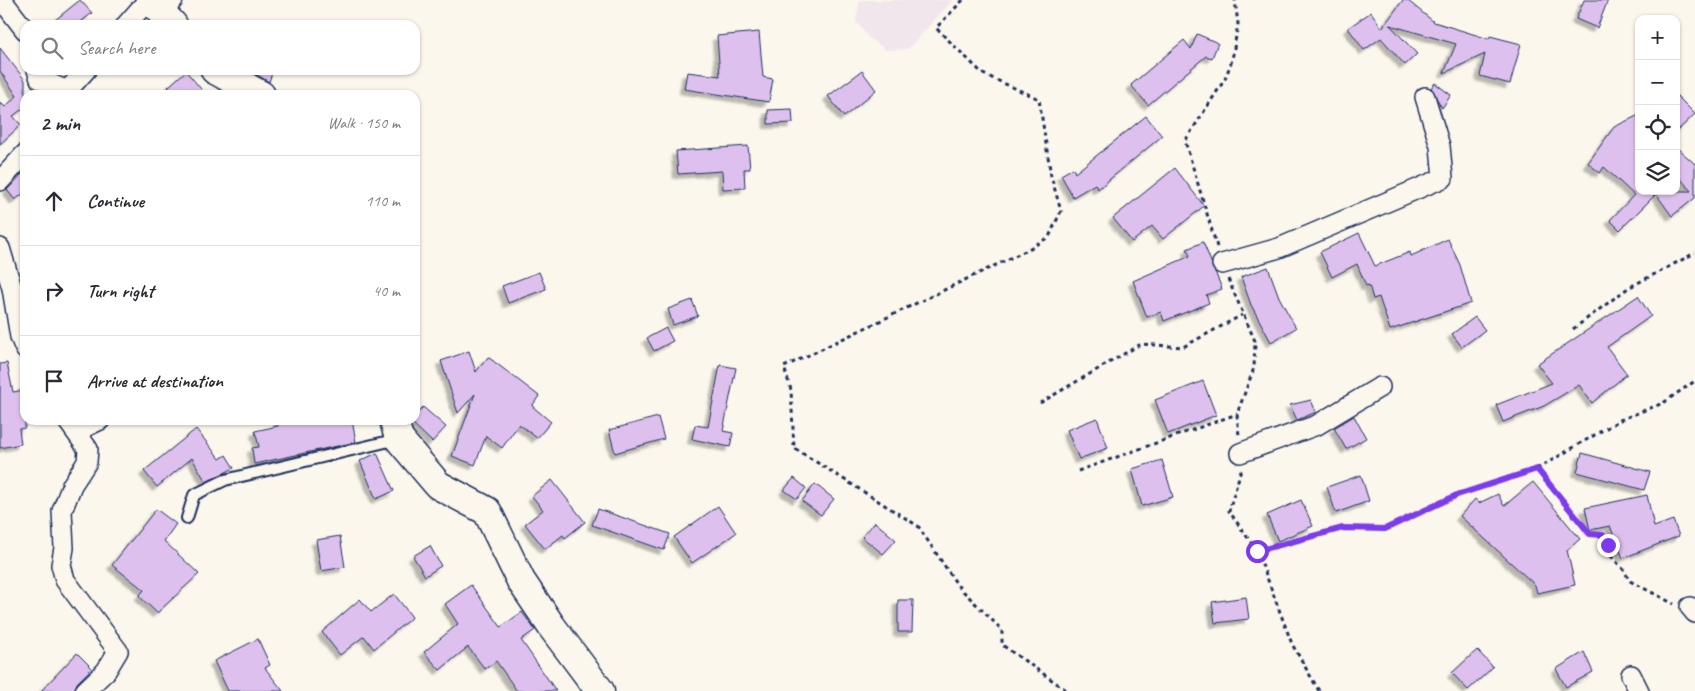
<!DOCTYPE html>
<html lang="en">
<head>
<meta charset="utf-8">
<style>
	:root { --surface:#fff; --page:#f2f2f3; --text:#2b2b33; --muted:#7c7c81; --line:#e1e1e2 }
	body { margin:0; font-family:Caveat,sans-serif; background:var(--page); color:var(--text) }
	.controls { position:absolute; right:15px; top:15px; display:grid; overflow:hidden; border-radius:10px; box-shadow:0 1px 4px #0004 }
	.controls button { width:45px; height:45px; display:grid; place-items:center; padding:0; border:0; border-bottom:1px solid var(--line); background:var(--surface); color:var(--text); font:25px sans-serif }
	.stop { position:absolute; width:15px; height:15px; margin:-11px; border:4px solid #7c3aed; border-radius:50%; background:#fff }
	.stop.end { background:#7c3aed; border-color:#fff; box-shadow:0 1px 5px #0008 }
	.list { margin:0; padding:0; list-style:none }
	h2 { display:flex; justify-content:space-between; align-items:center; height:65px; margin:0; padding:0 20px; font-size:21px }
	h2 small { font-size:16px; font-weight:400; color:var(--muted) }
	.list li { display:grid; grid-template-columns:32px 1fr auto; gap:15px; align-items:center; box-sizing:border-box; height:90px; padding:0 20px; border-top:1px solid var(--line) }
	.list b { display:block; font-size:19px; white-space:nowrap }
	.list em { font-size:16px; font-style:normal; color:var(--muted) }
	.icon { flex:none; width:28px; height:28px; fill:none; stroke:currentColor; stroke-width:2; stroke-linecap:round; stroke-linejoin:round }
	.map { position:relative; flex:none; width:1695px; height:691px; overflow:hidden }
	.search { position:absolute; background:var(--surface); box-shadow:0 1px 4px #0004; left:20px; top:20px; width:400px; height:55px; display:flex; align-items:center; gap:12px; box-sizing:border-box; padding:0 18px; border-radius:15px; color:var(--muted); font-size:19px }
	.panel { position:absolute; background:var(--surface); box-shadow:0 1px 4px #0004; left:20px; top:90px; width:400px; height:335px; border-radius:15px }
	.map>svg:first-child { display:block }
	.built { fill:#f2e6ed }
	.building { fill:#dec0ee; stroke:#1b2f5e; filter:url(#shadow) }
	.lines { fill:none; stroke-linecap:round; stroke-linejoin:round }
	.lane-casing { stroke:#1b2f5e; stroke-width:14 }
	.street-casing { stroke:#1b2f5e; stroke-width:22 }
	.secondary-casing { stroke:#1b2f5e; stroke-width:31 }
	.path { stroke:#1b2f5e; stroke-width:3; stroke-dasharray:4 4; stroke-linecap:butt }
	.lane { stroke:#fbf7ec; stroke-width:10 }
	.street { stroke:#fbf7ec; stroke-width:19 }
	.secondary { stroke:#fbf7ec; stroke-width:28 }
	.route { stroke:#7c3aed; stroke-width:6 }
</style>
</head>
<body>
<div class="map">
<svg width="1695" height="691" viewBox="0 0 1695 691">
	<defs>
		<filter id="shadow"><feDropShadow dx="-4.5" dy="4.5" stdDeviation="1" flood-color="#0004"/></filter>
	</defs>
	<rect width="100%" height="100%" fill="#fbf7ec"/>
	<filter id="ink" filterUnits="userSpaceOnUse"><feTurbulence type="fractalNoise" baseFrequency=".02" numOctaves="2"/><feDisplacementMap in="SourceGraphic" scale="10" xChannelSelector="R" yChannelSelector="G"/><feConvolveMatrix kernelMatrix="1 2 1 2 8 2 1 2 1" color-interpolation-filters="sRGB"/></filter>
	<g filter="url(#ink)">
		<!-- built -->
		<polygon class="built" points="861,0 953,0 908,49 886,50 868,37 856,21 859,3"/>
		<!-- building -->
		<g class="building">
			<polygon points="80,0 92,13 77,25 49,25"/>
			<polygon points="1403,0 1407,0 1434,22 1489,39 1490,36 1521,44 1510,84 1480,76 1485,54 1444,73 1456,44 1390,25 1417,54 1405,65 1381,38 1364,50 1348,28 1371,12 1382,28"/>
			<polygon points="1584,0 1608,0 1597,28 1576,19"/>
			<polygon points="759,32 763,77 773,79 769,102 684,89 687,72 720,76 717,36"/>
			<polygon points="1197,34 1218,43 1212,58 1206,56 1148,105 1131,85 1184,40 1191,49"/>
			<polygon points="0,48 25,80 25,107 13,116 21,125 0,144 0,102 5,107 17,96 0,71"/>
			<polygon points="255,70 273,70 269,82 254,73"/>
			<polygon points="186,71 206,95 175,95 168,87"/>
			<polygon points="862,71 876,90 844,117 828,96"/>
			<polygon points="1435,83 1451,95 1442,108 1431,88"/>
			<polygon points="1676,95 1695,114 1676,132"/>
			<polygon points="792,109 793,123 768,124 768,110"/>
			<polygon points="1639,115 1639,191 1691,191 1676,173 1676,147 1695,164 1695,198 1672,216 1656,194 1620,230 1610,220 1634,195 1604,167 1600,173 1588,163 1614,127"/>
			<polygon points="1146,116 1162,136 1098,189 1095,184 1073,197 1061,175 1073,168 1075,173"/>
			<polygon points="748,146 750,169 744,169 745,188 723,189 722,171 678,174 676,151"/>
			<polygon points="1175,168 1204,206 1163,239 1152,226 1132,242 1113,218"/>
			<polygon points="25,171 25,192 15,200 7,190"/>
			<polygon points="1359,233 1375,266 1410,252 1411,256 1448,239 1460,265 1471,303 1390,330 1379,297 1373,299 1369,285 1366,286 1357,264 1332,277 1320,252"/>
			<polygon points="1203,242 1222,289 1206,295 1209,303 1164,321 1161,312 1147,317 1133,281 1190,256 1187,249"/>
			<polygon points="1268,267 1279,297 1296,328 1271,342 1251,305 1241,277"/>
			<polygon points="539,272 546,289 508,303 502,286"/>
			<polygon points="1638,296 1651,316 1607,347 1627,374 1592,403 1579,385 1544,406 1503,422 1496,405 1552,383 1537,364"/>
			<polygon points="692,300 698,316 673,325 668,309"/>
			<polygon points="1475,317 1485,330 1462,347 1452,334"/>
			<polygon points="666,328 673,341 654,351 647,338"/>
			<polygon points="469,351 476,372 488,357 539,396 532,406 551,422 537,438 519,424 502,448 486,436 475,465 452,456 475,394 458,413 441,361"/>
			<polygon points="7,363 13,392 25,390 25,428 19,429 21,444 0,448 0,364"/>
			<polygon points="720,365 736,368 723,431 733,433 730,447 692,439 695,425 708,427"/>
			<polygon points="1203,381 1216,415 1168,434 1155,400"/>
			<polygon points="1311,400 1316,412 1297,420 1290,405"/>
			<polygon points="423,407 446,427 432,442 410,421 415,420 415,416"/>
			<polygon points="1354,416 1366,438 1346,449 1334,428"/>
			<polygon points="658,417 664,439 615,453 609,430"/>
			<polygon points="1097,418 1108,448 1079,459 1067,430"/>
			<polygon points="278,420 352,420 356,442 254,464 252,448 259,447 255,431 278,426"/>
			<polygon points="196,429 220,459 226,455 234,468 206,482 192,458 157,487 144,471"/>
			<polygon points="377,453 394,491 376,499 360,461"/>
			<polygon points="1582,453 1650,472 1644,490 1577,472"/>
			<polygon points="1162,460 1173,497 1142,506 1132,469"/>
			<polygon points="1361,475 1369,501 1336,513 1327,487"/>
			<polygon points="794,478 806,488 797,499 784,490"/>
			<polygon points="552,480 585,522 565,538 563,535 545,549 525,524 543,510 532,496"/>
			<polygon points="1533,482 1580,539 1567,550 1575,585 1537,593 1535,585 1460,516 1475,499 1479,503 1498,494 1504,506"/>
			<polygon points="815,484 834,499 821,515 802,501"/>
			<polygon points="1647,495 1654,527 1673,520 1679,536 1623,558 1610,526 1590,530 1585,508"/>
			<polygon points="1301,500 1313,526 1278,541 1267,515"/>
			<polygon points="718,506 736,533 692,563 674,537"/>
			<polygon points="156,509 176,524 164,541 199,574 157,613 139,596 144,590 112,565"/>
			<polygon points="598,509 670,534 664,550 592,525"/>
			<polygon points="875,522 896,540 883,554 862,537"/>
			<polygon points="340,536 345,567 321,571 316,540"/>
			<polygon points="430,546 441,566 425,576 413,556"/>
			<polygon points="471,585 501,627 522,612 535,630 521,640 556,691 517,691 496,661 485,669 468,647 440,670 424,652 458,624 445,604"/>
			<polygon points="394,594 412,617 374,649 364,636 340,655 322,632 360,599 371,612"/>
			<polygon points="1246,597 1249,619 1215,623 1212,602"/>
			<polygon points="898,600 913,600 912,632 898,632"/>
			<polygon points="258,639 270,665 265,668 283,691 228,691 214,661"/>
			<polygon points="1477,650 1493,667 1468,690 1452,673"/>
			<polygon points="1584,652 1593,672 1566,687 1556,669"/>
			<polygon points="77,653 92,668 77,683 74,691 41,691"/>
		</g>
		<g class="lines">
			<defs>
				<polyline id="lane" points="187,518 194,495 225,480 398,439"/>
				<g id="street">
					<polyline points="2,0 25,30"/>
					<polyline points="162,11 173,0"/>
					<polyline points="126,25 148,0"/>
					<polyline points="37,70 40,79 67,91 86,70"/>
					<polyline points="0,181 25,154"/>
					<polyline points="0,248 12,288 20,337 25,349"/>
					<polyline points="1222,264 1279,248 1443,178 1440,146 1425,97"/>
					<polyline points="67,420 88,449 87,462 72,485 62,511 64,548 61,565 65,580 118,651 106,671 85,691"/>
					<polyline points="77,431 100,420"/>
					<polyline points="1240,453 1317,425 1380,387"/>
					<polyline points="1690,607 1695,613"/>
					<polyline points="1631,675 1639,691"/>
				</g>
				<g id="secondary">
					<polyline points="150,0 173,25"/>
					<polyline points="215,70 261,95"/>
					<polyline points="394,420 399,439 438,485 487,511 521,581 552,627 600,691"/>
				</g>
			</defs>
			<!-- lane casing -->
			<use href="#lane" class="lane-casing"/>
			<!-- street casing -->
			<use href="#street" class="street-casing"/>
			<!-- secondary casing -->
			<use href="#secondary" class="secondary-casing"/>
			<!-- path -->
			<g class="path">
				<polyline points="963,0 936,28 983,74 1039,99 1051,176 1061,211 1049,237 1025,251 784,367 791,390 794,448 918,526 958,586 1002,630 1002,645 1065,689"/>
				<polyline points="1217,247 1185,141 1225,79 1232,60 1238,24 1235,0"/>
				<polyline points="1228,279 1255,341 1254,368 1237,414 1239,436"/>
				<polyline points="1573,329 1628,288 1695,253"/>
				<polyline points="1040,403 1141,344 1183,347 1242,315"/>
				<polyline points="1537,469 1590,534 1603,535 1612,550 1611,556 1623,569 1630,581 1674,604"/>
				<polyline points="1241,470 1229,511 1257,551"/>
				<polyline points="1078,471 1237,414"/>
				<polyline points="1319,691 1292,644 1257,551 1343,528 1385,529 1457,495 1537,469 1620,420 1663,403 1695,381"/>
			</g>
			<!-- lane -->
			<use href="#lane" class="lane"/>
			<!-- street -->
			<use href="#street" class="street"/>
			<!-- secondary -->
			<use href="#secondary" class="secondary"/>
		</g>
	</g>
	<g class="lines" filter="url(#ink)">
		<!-- route -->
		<polyline class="route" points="1257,551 1343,528 1385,529 1457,495 1537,469 1590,534 1603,535 1608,545"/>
	</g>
</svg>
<div class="controls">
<button>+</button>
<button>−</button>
<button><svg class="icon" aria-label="locate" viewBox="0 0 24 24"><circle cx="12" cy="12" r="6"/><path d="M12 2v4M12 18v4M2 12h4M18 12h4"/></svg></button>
<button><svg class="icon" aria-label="layers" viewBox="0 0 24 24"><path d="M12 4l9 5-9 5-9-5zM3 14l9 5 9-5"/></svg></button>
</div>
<div class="stop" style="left:1257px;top:551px"></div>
<div class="stop end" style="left:1608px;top:545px"></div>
<div class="search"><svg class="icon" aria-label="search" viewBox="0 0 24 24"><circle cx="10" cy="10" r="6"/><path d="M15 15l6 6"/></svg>Search here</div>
<section class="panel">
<h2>2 min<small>Walk · 150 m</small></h2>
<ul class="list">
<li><svg class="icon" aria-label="ahead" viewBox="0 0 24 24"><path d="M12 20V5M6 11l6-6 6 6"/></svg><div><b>Continue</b></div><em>110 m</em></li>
<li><svg class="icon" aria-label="right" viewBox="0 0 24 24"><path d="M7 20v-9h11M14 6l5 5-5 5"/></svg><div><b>Turn right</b></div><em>40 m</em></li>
<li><svg class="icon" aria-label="arrive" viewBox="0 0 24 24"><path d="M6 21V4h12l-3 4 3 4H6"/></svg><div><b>Arrive at destination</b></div></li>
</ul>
</section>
</div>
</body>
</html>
